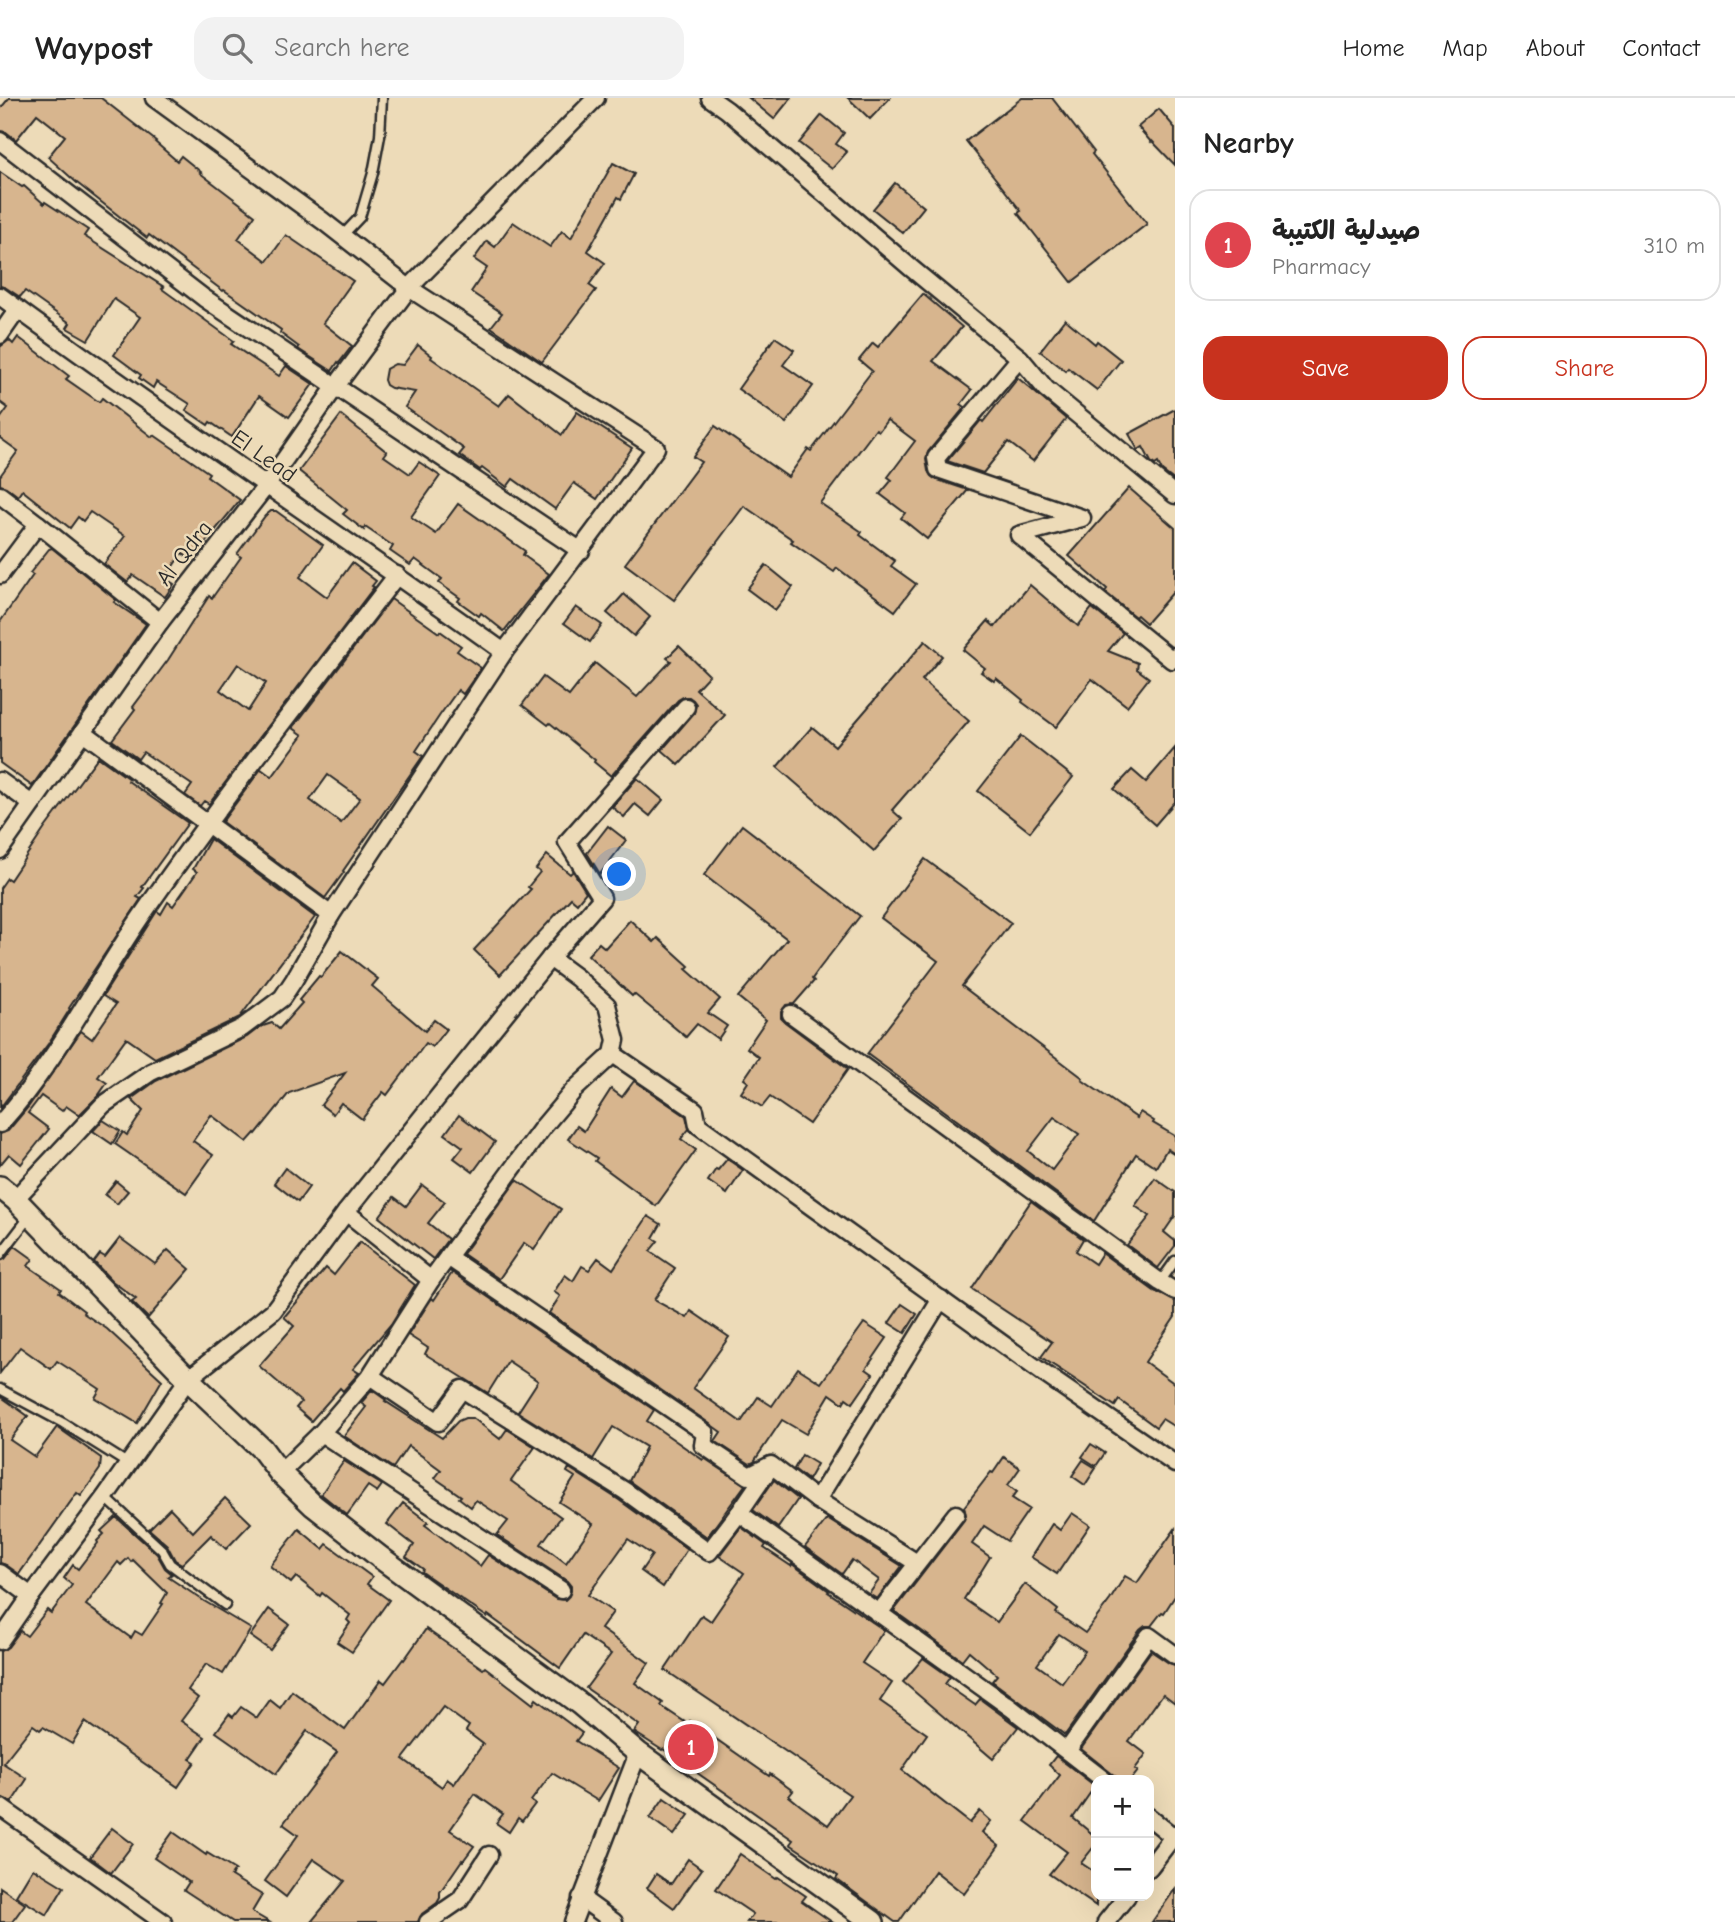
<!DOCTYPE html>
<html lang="en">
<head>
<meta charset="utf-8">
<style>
	:root { --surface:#fff; --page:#f2f2f2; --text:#222; --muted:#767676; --line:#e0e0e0; --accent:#c8321e }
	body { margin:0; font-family:"Comic Neue","Playpen Sans Arabic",sans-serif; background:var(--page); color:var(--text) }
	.controls { position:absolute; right:21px; bottom:21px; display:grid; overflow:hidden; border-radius:14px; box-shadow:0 7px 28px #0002 }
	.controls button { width:63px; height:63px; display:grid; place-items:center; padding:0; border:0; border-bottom:2px solid var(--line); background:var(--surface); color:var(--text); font:35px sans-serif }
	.you { position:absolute; left:620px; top:777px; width:24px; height:24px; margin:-18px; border:5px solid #fff; border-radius:50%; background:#1a73e8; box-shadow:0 0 0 10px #1a73e833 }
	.badge { display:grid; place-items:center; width:46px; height:46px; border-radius:50%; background:var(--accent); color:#fff; font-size:23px; font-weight:700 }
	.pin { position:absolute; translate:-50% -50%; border:4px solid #fff; box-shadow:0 2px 7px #0006 }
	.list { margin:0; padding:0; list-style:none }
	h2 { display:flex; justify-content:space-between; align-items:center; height:91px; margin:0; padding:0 28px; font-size:30px }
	h2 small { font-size:23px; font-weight:400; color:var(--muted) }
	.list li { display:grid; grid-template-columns:46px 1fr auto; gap:21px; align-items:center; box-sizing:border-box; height:112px; margin:0 14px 14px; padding:0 14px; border:2px solid var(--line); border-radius:21px }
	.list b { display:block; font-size:26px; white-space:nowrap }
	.list p { margin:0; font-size:23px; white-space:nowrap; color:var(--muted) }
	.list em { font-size:23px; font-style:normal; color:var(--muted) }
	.actions { display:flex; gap:14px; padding:21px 28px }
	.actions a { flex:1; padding:16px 0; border:2px solid var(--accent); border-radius:21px; text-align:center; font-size:24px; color:var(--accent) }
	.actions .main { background:var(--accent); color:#fff }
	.icon { flex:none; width:38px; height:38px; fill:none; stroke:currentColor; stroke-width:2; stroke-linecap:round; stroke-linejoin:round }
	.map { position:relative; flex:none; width:1175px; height:1824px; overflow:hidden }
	header { display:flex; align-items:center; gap:42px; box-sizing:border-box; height:98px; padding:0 35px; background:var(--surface); border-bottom:2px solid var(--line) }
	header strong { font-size:33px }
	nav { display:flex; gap:38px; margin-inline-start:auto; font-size:24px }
	.search { width:490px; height:63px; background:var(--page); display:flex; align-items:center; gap:18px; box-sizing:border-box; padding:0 24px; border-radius:21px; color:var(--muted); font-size:26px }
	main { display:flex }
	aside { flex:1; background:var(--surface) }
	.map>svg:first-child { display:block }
	.building { fill:#d7b58e; stroke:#2b2b2b; stroke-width:2; fill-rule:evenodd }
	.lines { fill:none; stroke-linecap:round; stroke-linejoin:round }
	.lane-casing { stroke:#2b2b2b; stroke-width:13 }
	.street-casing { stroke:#2b2b2b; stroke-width:21 }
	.secondary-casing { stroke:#2b2b2b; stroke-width:26 }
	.lane { stroke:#eddbb8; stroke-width:8 }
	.street { stroke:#eddbb8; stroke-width:16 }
	.secondary { stroke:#eddbb8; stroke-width:21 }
	.labels { text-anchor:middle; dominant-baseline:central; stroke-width:5; stroke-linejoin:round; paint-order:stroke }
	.street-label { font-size:23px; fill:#2b2b2b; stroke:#eddbb8 }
</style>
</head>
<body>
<header>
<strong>Waypost</strong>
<div class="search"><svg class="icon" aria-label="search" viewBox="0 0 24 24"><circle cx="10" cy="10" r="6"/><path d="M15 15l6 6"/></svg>Search here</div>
<nav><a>Home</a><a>Map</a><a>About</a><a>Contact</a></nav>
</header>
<main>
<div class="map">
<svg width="1175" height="1824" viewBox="0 0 1175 1824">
	<rect width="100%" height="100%" fill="#eddbb8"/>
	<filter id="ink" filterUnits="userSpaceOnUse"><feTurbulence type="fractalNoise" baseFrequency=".0143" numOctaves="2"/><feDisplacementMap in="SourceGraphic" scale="14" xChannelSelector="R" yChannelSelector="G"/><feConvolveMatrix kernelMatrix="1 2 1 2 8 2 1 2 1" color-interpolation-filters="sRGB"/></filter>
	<g filter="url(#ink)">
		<!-- building -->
		<g class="building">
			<polygon points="9,0 101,0 156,43 155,44 177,63 181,58 201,74 200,75 255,117 238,141 267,163 286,137 353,183 323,225 352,248 339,265 338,264 332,273 298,251 299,249 280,235 281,232 224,192 223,193 149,137 147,140 77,85 48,59 65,38 37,16 16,42 6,34 0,33 0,11"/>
			<polygon points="749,0 791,0 774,21"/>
			<polygon points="848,0 890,0 870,21"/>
			<polygon points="1022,0 1052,0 1094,54 1092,56 1147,126 1072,184 1018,115 1021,113 966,43"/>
			<polygon points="1159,11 1175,30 1175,67 1152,43 1151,44 1138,29"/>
			<polygon points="822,17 844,35 836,46 847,54 832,71 799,45"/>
			<polygon points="613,65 634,76 621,101 618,99 588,153 605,165 589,187 596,192 542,264 491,229 502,215 471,194 487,170 474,161 487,143 495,149 513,124 550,149 562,133 571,140"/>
			<polygon points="0,74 22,89 24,88 44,106 45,104 88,132 84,138 164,189 162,191 234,243 231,246 279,278 286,268 313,286 289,319 259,298 232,339 210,324 208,327 186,312 190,306 156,284 153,290 139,280 141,277 114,257 140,219 114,201 88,242 67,230 70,225 25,193 20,199 6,190 0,188"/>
			<polygon points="895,85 924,109 903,135 873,111"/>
			<polygon points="923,196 962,229 933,263 972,292 961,306 965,309 928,354 926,361 928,373 931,378 935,381 968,392 927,441 901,420 905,415 880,396 892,382 888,379 915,343 887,322 879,333 876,331 820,405 862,434 860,437 895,463 891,468 916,486 895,513 837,470 834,474 791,444 793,442 744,408 674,502 625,466 701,364 693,359 715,328 788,379 808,351 811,353 872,273 859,262 873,245 878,249"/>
			<polygon points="1065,221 1095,246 1097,243 1121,262 1097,292 1068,270 1066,273 1040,253"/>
			<polygon points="18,239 69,278 66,281 99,304 102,300 152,339 154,337 209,375 207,378 240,402 191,462 182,455 165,480 174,486 165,499 133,477 127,484 104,466 125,438 90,414 83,423 78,419 70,430 22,392 18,398 6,389 0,387 0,378 18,353 0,340 0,321 8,310 0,304 0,249 9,242 13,246"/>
			<polygon points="775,239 794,252 783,267 813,288 786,325 738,291"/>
			<polygon points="418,247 432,258 431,260 499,308 509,296 562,337 577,314 632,350 597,401 574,385 555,411 513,381 507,389 482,370 480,372 459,357 464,351 405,309 415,294 391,290 386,287 384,282 386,271 395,266 403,267"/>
			<polygon points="1018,280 1066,321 1033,363 1008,344 983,375 947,363 981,322 983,324"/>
			<polygon points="1175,311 1175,383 1162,373 1158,365 1155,367 1151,364 1143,349 1138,352 1129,336"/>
			<polygon points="341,317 387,354 384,358 410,376 419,364 440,378 411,419 436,436 458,406 525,453 523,457 549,476 504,533 481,515 479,518 458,503 460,500 439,485 442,481 415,461 410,467 390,453 393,448 365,429 364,432 343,416 347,412 299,373"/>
			<polygon points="1129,390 1175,430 1175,492 1146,525 1137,517 1135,519 1105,494 1107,491 1069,458"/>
			<path d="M271,413H276L323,447L300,479L327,499L352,465L376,483L372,488L374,489L209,706L204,703L200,708L185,697L192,687L143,654L138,661L112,642L135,611L133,609L168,562L209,498L212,500L241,459L237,456L265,418ZM238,566L266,585L248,613L220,592Z"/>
			<polygon points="52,450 116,502 114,504 146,526 32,688 0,665 0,524 33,477 30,475 49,451"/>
			<polygon points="766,467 793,489 775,512 747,491"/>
			<polygon points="1030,487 1078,528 1092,510 1123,535 1108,553 1138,565 1137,571 1149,580 1127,608 1092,581 1056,629 1022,604 1023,602 996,580 994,583 981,574 985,570 963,552 988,523 995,529"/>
			<polygon points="624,496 650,519 634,538 607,515"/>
			<path d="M391,501L439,535L440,533L461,548L457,553L481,570L463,596L458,592L440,617L416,653L423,658L343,773L344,774L325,800L222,724L261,671L272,679L303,637L293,630ZM328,677L360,700L341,725L310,702Z"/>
			<polygon points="576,509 602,527 590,544 564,525"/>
			<polygon points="925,543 942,558 922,582 969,623 892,712 902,721 874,753 777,669 812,629 835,648"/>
			<polygon points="679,548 709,577 696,591 725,617 679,667 662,652 694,615 696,606 693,602 689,599 683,599 678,602 611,678 594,664 595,662 550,625 548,627 522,607 543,579 569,598 595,565 637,599 671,563 667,560"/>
			<polygon points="1021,638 1073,679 1030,734 978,693"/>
			<polygon points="1175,650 1175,704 1155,727 1114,691 1132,672 1146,684"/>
			<polygon points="98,659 129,681 128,683 188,725 142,789 144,790 137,799 141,801 69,910 70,911 48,946 0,1010 0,790 7,780 10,782 45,730"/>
			<polygon points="637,680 663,702 650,718 635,706 624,719 612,709"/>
			<polygon points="742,727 860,818 819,871 812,881 814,883 794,906 786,907 781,914 781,920 785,924 848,971 809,1026 770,999 762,1009 741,995 748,984 744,981 759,959 747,950 766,922 738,899 787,841 704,777"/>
			<polygon points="608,728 626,742 600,776 587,755"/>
			<polygon points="210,741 315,819 240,919 155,960 126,940 98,979 107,985 98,998 79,1017 66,1008 62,1013 41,998 28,1015 49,1031 21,1066 9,1056 0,1067 0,1036 8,1033 29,1008 81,933 92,941 116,906 103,898 157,813 161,816 168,804 173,808 197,774 193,771"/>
			<polygon points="547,757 570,776 573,773 586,794 577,805 571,800 500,877 474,852 531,791 528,789 540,774 536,771"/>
			<path d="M925,761L1011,825L962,888L1083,980L1082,982L1137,1020L1140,1014L1154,1023L1153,1025L1175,1038V1056L1167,1051L1156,1069L1136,1056L1094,1123L867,956L938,863L881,820ZM1054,1019L1079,1036L1052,1072L1028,1053Z"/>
			<polygon points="630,822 654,844 658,840 689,868 686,871 720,901 708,915 727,928 718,941 697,926 686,939 634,896 632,898 588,857 599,845 605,850"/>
			<polygon points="342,853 378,881 372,888 425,933 434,922 446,931 432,949 426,945 387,997 383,994 362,1021 341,1005 333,1016 321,1007 345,975 289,995 256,1036 255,1035 247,1044 211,1017 193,1043 213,1057 186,1095 115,1046 123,1034 127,1037 143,1013 131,1001 156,983 247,939 260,929 272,925 279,931 302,905 299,902 319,878 321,879"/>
			<polygon points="634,983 686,1018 689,1031 681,1041 696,1052 656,1108 595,1063 597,1060 568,1041 577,1028 584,1033 611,991 622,999"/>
			<polygon points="459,1017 495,1044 473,1074 454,1060 463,1049 445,1036"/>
			<polygon points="103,1022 120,1033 112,1046 93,1033"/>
			<polygon points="727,1061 743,1072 727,1096 708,1083 716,1071 718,1072"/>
			<polygon points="285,1070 309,1089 298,1104 274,1085"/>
			<polygon points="1155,1080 1175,1094 1175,1118 1164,1134 1175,1143 1175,1148 1158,1170 1127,1147 1150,1118 1135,1108"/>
			<polygon points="517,1082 561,1111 534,1152 524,1145 499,1181 463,1156"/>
			<polygon points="116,1083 128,1093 117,1106 105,1097"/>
			<polygon points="422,1087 445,1104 428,1125 448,1141 433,1161 379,1119 394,1099 406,1108"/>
			<polygon points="1031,1103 1083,1141 1076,1153 1095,1166 1102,1155 1154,1193 1175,1203 1175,1219 1145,1264 1175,1286 1175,1329 1162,1321 1156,1329 1119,1302 1115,1308 1041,1259 1052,1244 972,1191"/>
			<polygon points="648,1118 661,1126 653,1140 658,1143 650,1153 675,1170 654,1202 687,1220 691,1213 729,1239 693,1290 741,1324 758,1299 772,1308 798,1270 821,1285 864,1225 887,1240 866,1271 873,1276 853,1305 846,1300 843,1305 830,1296 806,1336 782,1322 755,1362 756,1363 750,1366 715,1343 721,1334 703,1321 549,1215 560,1198 554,1194 565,1177 573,1183 582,1168 589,1172 598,1160 613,1171"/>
			<polygon points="120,1140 155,1166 168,1152 190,1171 148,1220 132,1204 136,1201 112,1183 94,1164 100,1156 105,1159"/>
			<polygon points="360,1144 415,1187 391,1226 353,1271 359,1275 343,1293 340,1290 311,1323 296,1310 301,1304 259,1268 294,1228 284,1219 326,1170 334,1177"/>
			<polygon points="15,1148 33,1161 28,1168 61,1191 59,1194 84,1213 83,1215 107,1231 162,1282 137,1325 95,1300 100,1291 82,1279 57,1263 51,1271 20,1249 0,1275 0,1163 5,1161"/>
			<polygon points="450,1173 654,1312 647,1323 703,1362 704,1360 745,1387 707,1439 629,1383 646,1349 613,1329 593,1361 518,1314 538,1283 508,1263 488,1295 425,1256 428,1250 408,1237 432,1200 434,1202 452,1175"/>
			<polygon points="902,1206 917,1216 905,1235 889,1225"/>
			<polygon points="372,1292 386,1302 385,1303 442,1340 458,1323 465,1320 473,1320 500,1341 507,1331 535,1349 511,1383 561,1419 541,1446 566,1465 593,1426 559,1404 575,1379 567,1374 569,1370 619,1402 687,1451 663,1489 641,1473 652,1457 628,1441 588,1497 613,1514 601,1531 649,1565 635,1585 663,1605 661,1608 688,1626 690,1623 769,1678 770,1676 793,1693 789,1698 800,1707 828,1727 850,1697 665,1572 702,1517 711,1523 744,1475 719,1458 741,1429 766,1447 764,1450 791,1468 792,1466 829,1493 828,1494 884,1532 862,1565 892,1585 880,1603 927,1636 902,1672 970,1725 980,1713 991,1723 982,1734 999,1748 964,1796 935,1773 899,1824 895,1824 836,1781 838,1778 790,1746 793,1742 663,1651 662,1652 634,1634 639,1627 586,1590 611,1556 583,1537 560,1570 488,1517 487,1519 468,1506 422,1474 423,1471 406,1459 414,1447 387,1426 403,1405 428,1424 425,1427 480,1468 488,1457 556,1501 565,1502 569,1498 571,1493 571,1488 567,1483 497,1437 508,1423 476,1402 471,1409 459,1400 461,1398 435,1380 441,1372 408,1348 393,1370 344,1338 366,1309 361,1305"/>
			<polygon points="0,1298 28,1318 10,1342 35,1359 57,1329 101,1360 100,1371 81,1398 77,1395 19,1476 6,1467 0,1465"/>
			<polygon points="1091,1346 1105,1355 1096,1368 1082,1359"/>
			<polygon points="802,1357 817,1366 808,1382 794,1371"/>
			<path d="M1004,1359L1020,1370L1008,1387L1017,1394L1012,1400L1029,1411L1007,1443L984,1428L972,1446L990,1459L964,1501L997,1524L1025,1486L1058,1512L1056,1515L1085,1535L1110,1502L1125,1478L1137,1485L1175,1431V1498L1164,1515L1162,1514L1151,1528H1145L1140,1532L1065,1637L992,1583L997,1577L969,1553L962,1562L894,1513L964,1422L966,1417L964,1409L991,1374L993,1375ZM1059,1536L1085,1553L1062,1585L1037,1567Z"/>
			<polygon points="1083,1362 1096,1370 1085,1387 1072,1378"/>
			<polygon points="344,1363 382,1387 377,1394 368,1388 347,1417 321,1396"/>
			<polygon points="774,1382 798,1401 778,1430 753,1412"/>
			<polygon points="225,1400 251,1425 226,1451 211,1437 182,1466 175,1462 167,1447 149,1431 170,1410 193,1434"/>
			<polygon points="1072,1415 1090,1427 1057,1476 1031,1459 1052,1426 1060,1432"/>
			<path d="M116,1419L157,1456L165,1470L172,1476L168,1479L204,1503L251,1531L223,1576L206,1566L188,1592L198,1600L181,1623L205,1639L190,1661L195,1664L178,1689L85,1624L72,1646L43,1629L40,1632L33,1627L3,1665L27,1681L12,1704L0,1699V1553L8,1549L20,1533L27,1538L47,1512L51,1515L72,1487L64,1480L73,1467L78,1471L98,1445L97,1443L104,1436L101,1433ZM128,1460L131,1464L133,1462L167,1495L161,1505L163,1506L142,1537L135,1533L131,1540L86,1507L118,1464L121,1467Z"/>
			<polygon points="827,1421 902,1468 877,1501 869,1496 879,1482 852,1462 842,1476 805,1449"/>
			<polygon points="299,1431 323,1451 327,1446 372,1479 367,1486 389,1502 352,1554 337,1544 350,1525 347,1522 350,1517 322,1495 320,1498 296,1479 291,1485 270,1468"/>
			<polygon points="269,1511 289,1526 270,1552 250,1538"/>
			<path d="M426,1531L483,1571L485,1569L533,1606L536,1601L582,1635L576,1643L619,1670L598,1703L552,1675L531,1703L535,1706L522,1723L518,1720L509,1734L496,1725L503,1716L475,1696L450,1732L474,1748L463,1763L462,1762L440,1794V1800L437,1805L422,1816L418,1824H311L345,1783L313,1761L286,1799L265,1783L298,1737L283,1726L337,1654L307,1633L276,1676L216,1634L229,1616L233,1619L241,1609L257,1620L270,1602L280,1610L292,1593L345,1632L381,1582L385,1585L403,1561L404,1562ZM443,1609L469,1628L466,1633L483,1646L454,1686L447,1681L442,1689L403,1661Z"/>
			<polygon points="1151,1553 1169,1565 1175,1567 1175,1605 1163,1596 1129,1643 1146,1656 1135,1671 1138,1673 1131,1682 1120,1682 1081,1651"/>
			<polygon points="923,1560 950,1579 945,1586 975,1607 980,1601 1018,1629 993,1661 903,1584"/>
			<polygon points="1056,1658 1095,1688 1073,1720 1096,1739 1096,1746 1081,1765 1096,1775 1096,1808 1049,1776 1067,1754 1025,1723 1060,1677 1049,1667"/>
			<polygon points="664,1700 689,1717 674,1737 650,1720"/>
			<polygon points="112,1730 133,1746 111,1775 90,1759"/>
			<polygon points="173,1734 206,1757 207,1755 235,1772 231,1778 262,1797 252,1814 269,1824 233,1824 184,1792 189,1784 154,1760"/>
			<polygon points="740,1756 776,1781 778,1779 806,1798 802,1803 832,1824 747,1824 753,1816 716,1791"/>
			<polygon points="688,1761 702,1771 674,1810 647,1790 656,1776 671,1786"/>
			<polygon points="33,1770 64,1789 47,1817 16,1798"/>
			<polygon points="0,1789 25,1806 12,1824 0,1824"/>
			<polygon points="1175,1791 1175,1824 1152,1824"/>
		</g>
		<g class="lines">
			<defs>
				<g id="lane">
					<polyline points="342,138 360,119 373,75 380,38 382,0"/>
					<polyline points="0,1157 30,1118"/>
					<polyline points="1160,1184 1175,1163"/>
					<polyline points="0,1291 63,1325 127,1365"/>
					<polyline points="105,1399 162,1452 170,1466 225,1507"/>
				</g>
				<g id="street">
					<polyline points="710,0 727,12 911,170 1020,260 1046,291 1175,397"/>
					<polyline points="0,43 204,200 581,453"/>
					<path d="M0,198C165,320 337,434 504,554"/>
					<polyline points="0,237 18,211"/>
					<polyline points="1020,260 936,360 938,371 1082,420 1019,437 1172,562 1175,558"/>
					<polyline points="0,397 38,426"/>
					<polyline points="0,477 38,426 160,524"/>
					<polyline points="83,634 331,817"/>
					<polyline points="0,683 32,706"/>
					<polyline points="0,752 160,524 266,388 336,288 409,190 596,0"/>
					<polyline points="791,916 1160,1184 1175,1193"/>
					<polyline points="613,956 695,1012 698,1027 1043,1275 1175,1366"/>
					<path d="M0,1026C57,963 93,889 140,820C221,703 310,590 397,477"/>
					<polyline points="15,1101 103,1007 151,974 242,930 282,900 294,882 331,817 504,554 656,350 409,190 323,123 154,0"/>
					<polyline points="346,1114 431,1182"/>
					<polyline points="448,1159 697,1329 705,1335 703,1347 749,1378 771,1367 817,1402 917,1465"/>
					<polyline points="370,1278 438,1324 462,1291 625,1393 709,1454 739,1415 771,1368"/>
					<polyline points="321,1335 561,1492"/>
					<polyline points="280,1375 321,1335 370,1278 431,1182 543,1029 575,991 613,956 616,942 607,907 577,880 550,860"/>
					<polyline points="817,1402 941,1201"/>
					<polyline points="739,1415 1011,1610 1104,1682"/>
					<polyline points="0,1475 31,1498"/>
					<polyline points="878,1516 956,1416"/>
					<polyline points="0,1543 31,1498 105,1399 188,1281 273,1213 346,1114 446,989 550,860 602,800 567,744 686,609"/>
					<polyline points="1067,1653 1149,1538 1175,1557"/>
					<polyline points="0,1709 163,1824"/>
					<polyline points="1149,1719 1175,1740"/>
					<polyline points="1149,1770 1175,1736"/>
					<polyline points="581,1800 614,1824"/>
					<polyline points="428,1824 460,1802 489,1757"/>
					<polyline points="573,1824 638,1655"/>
					<polyline points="1106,1824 1127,1798"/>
				</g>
				<polyline id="secondary" points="0,1089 15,1101 188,1281 262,1351 280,1375 313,1407 381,1460 580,1606 638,1655 873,1824"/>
			</defs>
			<!-- lane casing -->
			<use href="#lane" class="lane-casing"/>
			<!-- street casing -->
			<use href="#street" class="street-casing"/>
			<!-- secondary casing -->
			<use href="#secondary" class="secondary-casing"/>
			<!-- lane -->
			<use href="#lane" class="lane"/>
			<!-- street -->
			<use href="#street" class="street"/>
			<!-- secondary -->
			<use href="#secondary" class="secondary"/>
		</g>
	</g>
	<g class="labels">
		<!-- street labels -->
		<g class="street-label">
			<text transform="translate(264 358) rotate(35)">El Lead</text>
			<text transform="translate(184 455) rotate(-52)">Al Qdra</text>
		</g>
	</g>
</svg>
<div class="controls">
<button>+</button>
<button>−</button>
</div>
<div class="you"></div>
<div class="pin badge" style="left:691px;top:1649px;background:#e0444e">1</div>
</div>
<aside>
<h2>Nearby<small></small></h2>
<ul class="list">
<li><span class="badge" style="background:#e0444e">1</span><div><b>صيدلية الكتيبة</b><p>Pharmacy</p></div><em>310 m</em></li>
</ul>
<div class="actions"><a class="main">Save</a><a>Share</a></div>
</aside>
</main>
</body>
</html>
